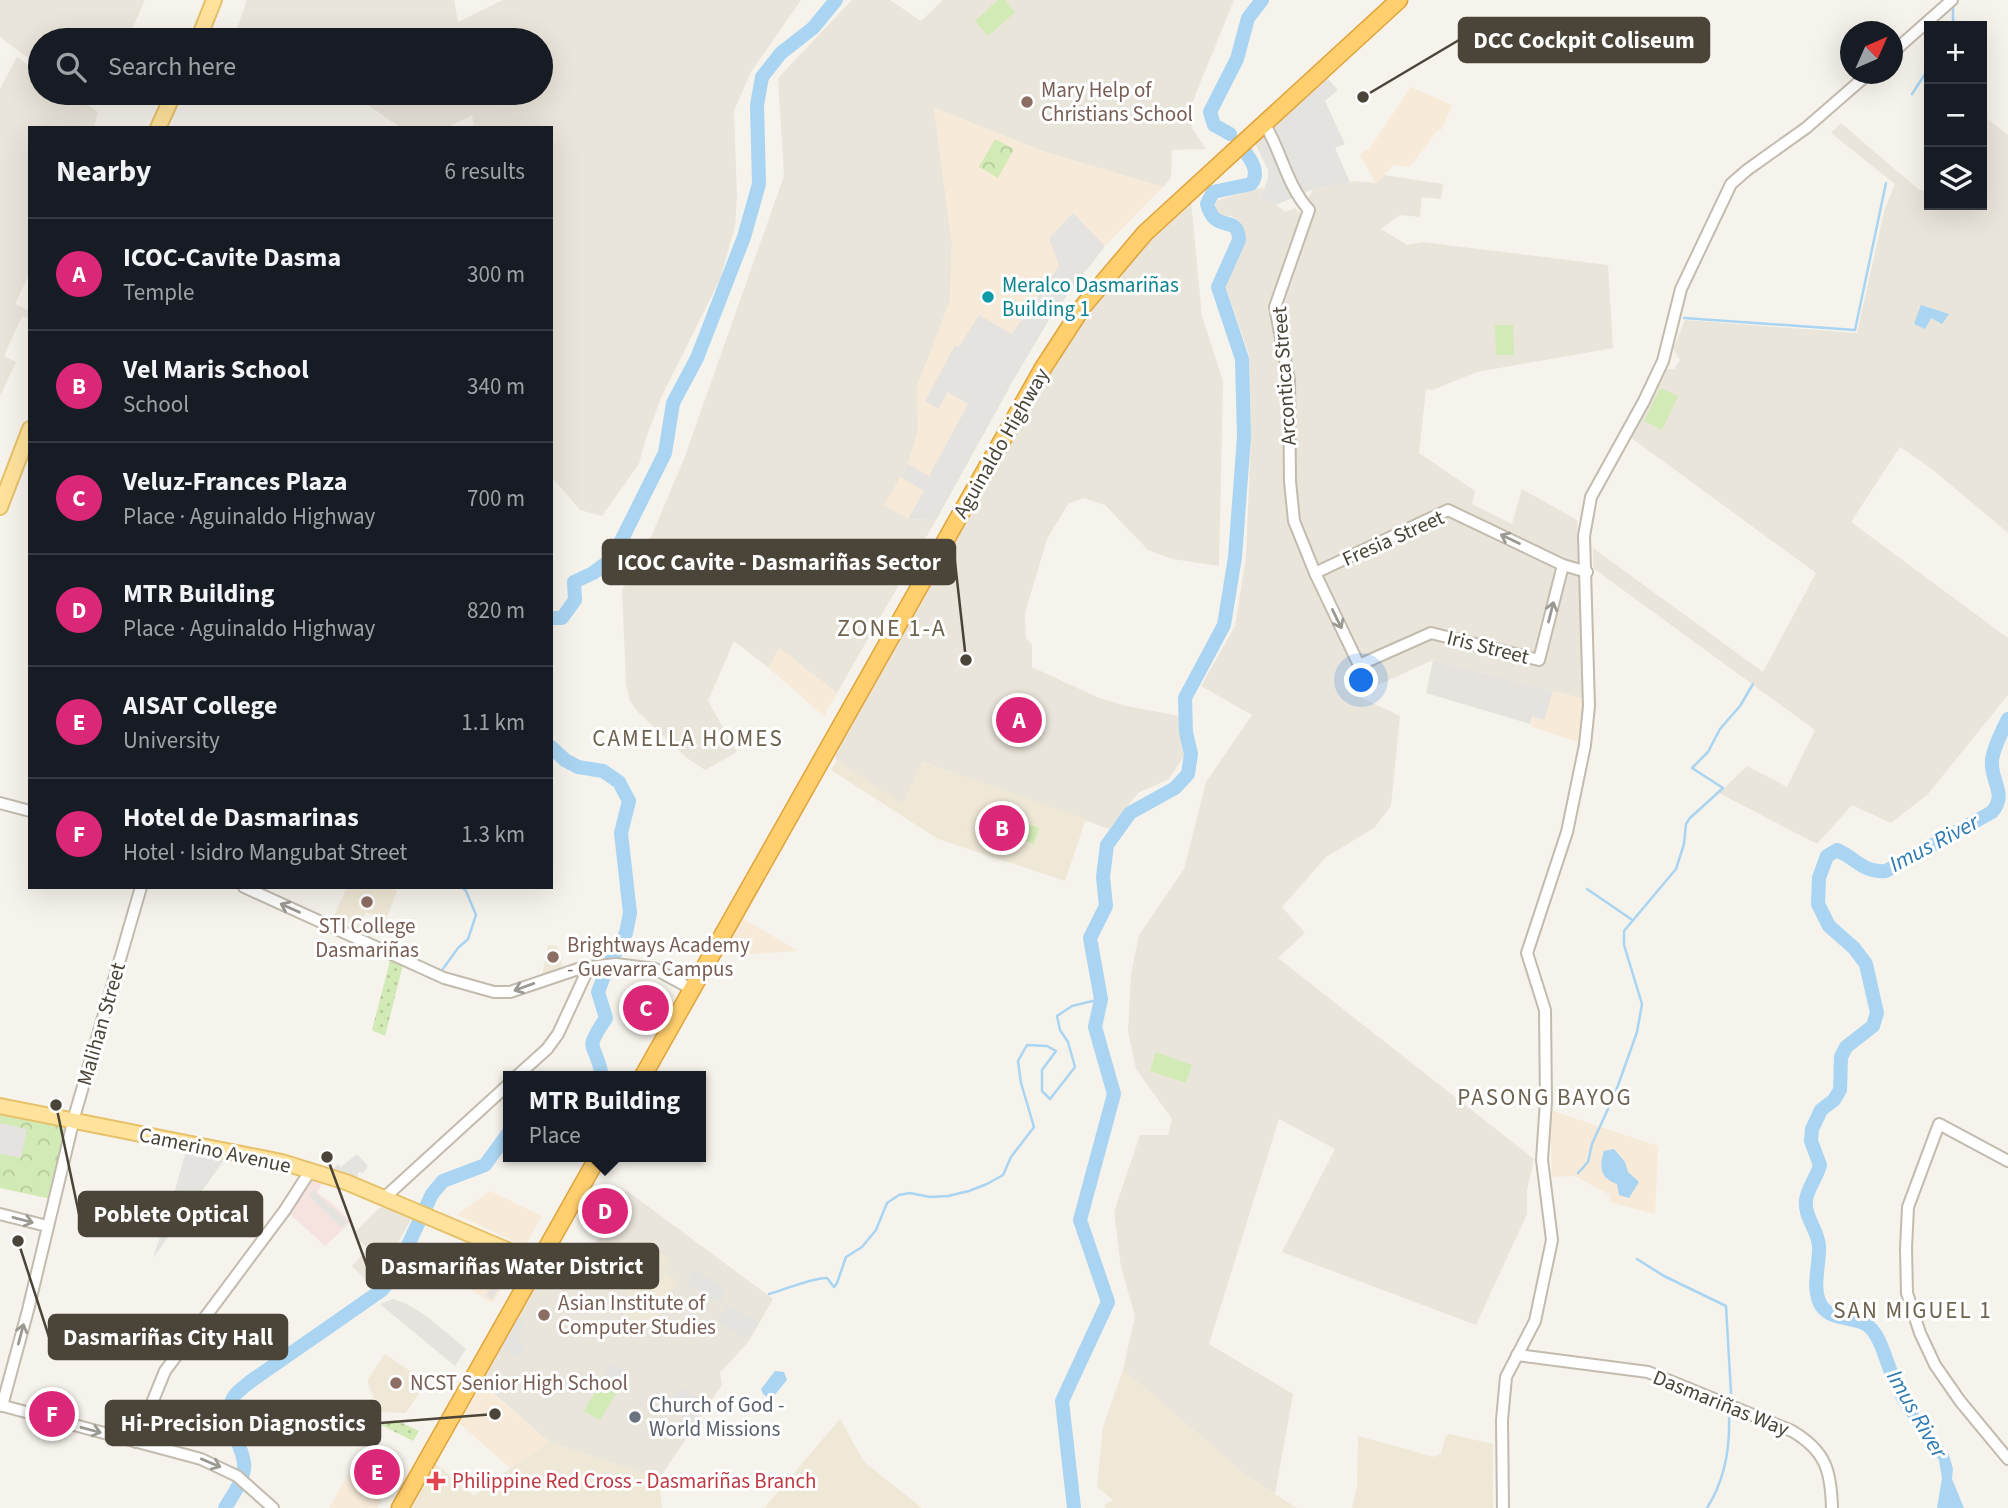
<!DOCTYPE html>
<html lang="en">
<head>
<meta charset="utf-8">
<style>
	:root { --surface:#171b24; --page:#242831; --text:#f1f3f6; --muted:#9ea1a6; --line:#363941; --accent:#db2777 }
	body { margin:0; font-family:"Source Sans 3",sans-serif; background:var(--page); color:var(--text) }
	.controls { position:absolute; right:21px; top:21px; display:grid; overflow:hidden; border-radius:0px; box-shadow:0 7px 28px #0002 }
	.controls button { width:63px; height:63px; display:grid; place-items:center; padding:0; border:0; border-bottom:2px solid var(--line); background:var(--surface); color:var(--text); font:35px sans-serif }
	.compass { position:absolute; left:1840px; top:21px; width:63px; height:63px; border-radius:50%; background:var(--surface); box-shadow:0 7px 28px #0002; rotate:45deg }
	.you { position:absolute; left:1362px; top:681px; width:24px; height:24px; margin:-18px; border:5px solid #fff; border-radius:50%; background:#1a73e8; box-shadow:0 0 0 10px #1a73e833 }
	.badge { display:grid; place-items:center; width:46px; height:46px; border-radius:50%; background:var(--accent); color:#fff; font-size:23px; font-weight:700 }
	.pin { position:absolute; translate:-50% -50%; border:4px solid #fff; box-shadow:0 2px 7px #0006 }
	.popup { position:absolute; left:503px; top:1071px; width:203px; height:91px; box-sizing:border-box; display:grid; place-content:center; border-radius:0px; background:var(--surface); filter:drop-shadow(0 2px 5px #0005); font-size:23px; white-space:nowrap; color:var(--muted) }
	.popup b { font-size:26px; color:var(--text) }
	.popup::after { content:''; position:absolute; left:50%; top:100%; margin-left:-14px; border:14px solid transparent; border-top-color:var(--surface) }
	.list { margin:0; padding:0; list-style:none }
	h2 { display:flex; justify-content:space-between; align-items:center; height:91px; margin:0; padding:0 28px; font-size:30px }
	h2 small { font-size:23px; font-weight:400; color:var(--muted) }
	.list li { display:grid; grid-template-columns:46px 1fr auto; gap:21px; align-items:center; box-sizing:border-box; height:112px; padding:0 28px; border-top:2px solid var(--line) }
	.list b { display:block; font-size:26px; white-space:nowrap }
	.list p { margin:0; font-size:23px; white-space:nowrap; color:var(--muted) }
	.list em { font-size:23px; font-style:normal; color:var(--muted) }
	.icon { flex:none; width:38px; height:38px; fill:none; stroke:currentColor; stroke-width:2; stroke-linecap:round; stroke-linejoin:round }
	.map { position:relative; flex:none; width:2008px; height:1508px; overflow:hidden }
	.search { position:absolute; background:var(--surface); box-shadow:0 7px 28px #0002; left:28px; top:28px; width:525px; height:77px; display:flex; align-items:center; gap:18px; box-sizing:border-box; padding:0 24px; border-radius:38px; color:var(--muted); font-size:26px }
	.panel { position:absolute; background:var(--surface); box-shadow:0 7px 28px #0002; left:28px; top:126px; width:525px; height:763px; border-radius:0px }
	.map>svg:first-child { display:block }
	.residential { fill:#eae5da }
	.commercial { fill:#f7ead8 }
	.industrial { fill:#e6e2dd }
	.education { fill:#efe8d6 }
	.medical { fill:#f6e3e0 }
	.grass { fill:url(#grass-dots) }
	.park { fill:url(#park-crowns) }
	.garden { fill:#d2eab5 }
	.parking { fill:#e5e3e0 }
	.water { fill:#a9d4f2 }
	.lines { fill:none; stroke-linecap:round; stroke-linejoin:round }
	.stream { stroke:#a9d4f2; stroke-width:2.5 }
	.river { stroke:#a9d4f2; stroke-width:14 }
	.minor-casing { stroke:#c2bbae; stroke-width:14 }
	.major-casing { stroke:#e6c16a; stroke-width:18 }
	.highway-casing { stroke:#e0a43c; stroke-width:19 }
	.minor { stroke:#fff; stroke-width:10 }
	.major { stroke:#ffe39c; stroke-width:14 }
	.highway { stroke:#ffcf6e; stroke-width:16 }
	.oneway { stroke:#9c9892 }
	.education-dot { fill:#8d6e63; stroke:#fff; stroke-width:2.5 }
	.culture-dot { fill:#0f9aa8; stroke:#fff; stroke-width:2.5 }
	.worship-dot { fill:#6b7280; stroke:#fff; stroke-width:2.5 }
	.health-dot { fill:#e0444e; stroke:#fff; stroke-width:2.5 }
	.labels { text-anchor:middle; dominant-baseline:central; stroke-width:6; stroke-linejoin:round; paint-order:stroke }
	.education-label { font-size:21px; fill:#785e54; stroke:#fff; text-anchor:start }
	.culture-label { font-size:21px; fill:#0d838f; stroke:#fff; text-anchor:start }
	.street-label { font-size:21px; fill:#4b4439; stroke:#fff }
	.worship-label { font-size:21px; fill:#5b616d; stroke:#fff; text-anchor:start }
	.health-label { font-size:21px; fill:#be3a42; stroke:#fff; text-anchor:start }
	.neighbourhood-label { font-size:23px; letter-spacing:2px; fill:#6e6250; stroke:#fff }
	.water-label { font-size:23px; font-style:italic; fill:#2e7ab2; stroke:#fff }
	.quarter-label { font-size:24px; letter-spacing:2px; fill:#6e6250; stroke:#fff }
	.leader { fill:none; stroke:#4b4439; stroke-width:2.5 }
	.callout-dot { fill:#4b4439; stroke:#fff; stroke-width:2.5 }
	.callout { fill:#4b4439; stroke:#4b4439; stroke-width:2.5 }
	.callout-label { font-size:23px; text-anchor:middle; font-weight:bold; fill:#fff }
</style>
</head>
<body>
<div class="map">
<svg width="2008" height="1508" viewBox="0 0 2008 1508">
	<defs>
		<pattern id="grass-dots" width="8" height="8" patternUnits="userSpaceOnUse" patternTransform="scale(1.75)"><rect width="8" height="8" fill="#d2eab5"/><path d="M2 2h.1M6 6h.1" fill="none" stroke="#b6ca9c" stroke-width="1.8" stroke-linecap="round"/></pattern>
		<pattern id="park-crowns" width="20" height="18" patternUnits="userSpaceOnUse" patternTransform="scale(1.75)"><rect width="20" height="18" fill="#d2eab5"/><path d="M2 6a3 3 0 1 1 6 0M12 15a3 3 0 1 1 6 0" fill="none" stroke="#b6ca9c"/></pattern>
	</defs>
	<rect width="100%" height="100%" fill="#f6f3ec"/>
	<!-- residential -->
	<g class="residential">
		<polygon points="0,0 145,0 127,40 40,40 40,67 0,37"/>
		<polygon points="247,0 454,0 458,22 503,0 801,0 751,72 734,111 737,197 735,227 720,279 661,398 646,438 639,464 602,516 580,510 551,476 551,128 474,128 472,115 447,128 401,128 351,93 541,93 541,40 237,40 234,37"/>
		<polygon points="852,0 890,0 921,21 943,0 1234,0 1190,108 1192,128 1206,149 1172,150 1171,178 1163,187 1042,151 934,108 952,243 950,301 917,387 918,431 908,464 901,477 908,519 936,520 837,693 779,648 769,668 734,641 708,701 737,752 705,770 687,758 638,712 630,701 626,684 622,590 637,570 684,459 784,176 778,78"/>
		<polygon points="17,57 40,73 40,93 70,93 98,112 94,128 30,128 30,272 15,304 30,311 30,319 22,316 4,356 16,362 0,396 0,89"/>
		<polygon points="1982,115 2008,135 2008,533 1932,469 1900,447 1851,522 2008,638 2008,695 1928,794 1891,823 1852,805 1817,844 1719,793 1747,766 1787,787 1815,730 1593,568 1593,548 1763,672 1816,573 1630,437 1665,369 1674,369 1680,360 1673,349 1685,320 1857,333 1885,208 1895,184 1831,133 1841,123 1918,189 1929,193 1929,205 1982,205"/>
		<polygon points="1384,175 1443,184 1441,199 1422,197 1420,217 1400,215 1381,229 1407,245 1422,242 1608,265 1613,348 1477,372 1433,390 1426,389 1419,453 1475,491 1472,504 1512,524 1522,489 1577,520 1585,621 1584,699 1433,660 1356,695 1400,716 1391,806 1374,828 1326,857 1282,907 1305,933 1278,958 1534,1159 1527,1190 1527,1214 1476,1325 1282,1252 1335,1149 1279,1119 1209,1344 1293,1394 1275,1494 1248,1477 1123,1370 1135,1316 1121,1267 1114,1212 1140,1135 1168,1135 1172,1119 1136,1069 1128,1031 1131,974 1139,935 1184,869 1206,782 1252,715 1201,686 1235,626 1246,557 1251,433 1249,355 1225,285 1244,235 1240,221 1231,216 1219,215 1215,209 1216,202 1221,199 1264,187 1260,199 1276,205 1286,212 1295,208 1301,214 1313,189 1356,181 1376,183"/>
		<polygon points="1191,200 1202,316 1223,381 1219,566 1173,559 1148,550 1105,505 1083,498 1068,504 1047,539 1025,613 1026,638 1032,645 1032,667 1099,698 1126,706 1180,716 1184,756 1169,779 1138,793 1109,829 923,762 903,805 837,761 833,752 1074,330 1131,255"/>
		<polygon points="626,1190 773,1299 749,1341 720,1373 722,1385 659,1479 549,1442 481,1382 542,1271 570,1288"/>
		<polygon points="386,1207 412,1218 391,1255 367,1281 352,1266 368,1249 353,1234 379,1208"/>
	</g>
	<!-- commercial -->
	<g class="commercial">
		<polygon points="1411,87 1452,105 1442,129 1437,131 1410,167 1393,165 1376,184 1360,154 1370,148"/>
		<polygon points="934,108 1042,151 1163,187 1105,246 1050,318 1014,379 936,520 908,519 884,505 908,464 918,431 917,387 950,301 952,243"/>
		<polygon points="779,648 837,693 824,716 769,668"/>
		<polygon points="1541,688 1584,699 1586,708 1580,743 1530,726"/>
		<polygon points="742,918 798,951 720,956"/>
		<polygon points="1550,1110 1658,1146 1655,1214 1609,1202 1610,1195 1575,1176 1552,1177"/>
		<polygon points="490,1191 542,1216 525,1246 457,1215"/>
		<polygon points="476,1246 508,1259 513,1269 493,1303 454,1280"/>
		<polygon points="482,1384 549,1442 510,1468 459,1423"/>
		<polygon points="353,1467 388,1489 377,1508 329,1508"/>
	</g>
	<!-- industrial -->
	<g class="industrial">
		<polygon points="1433,660 1541,688 1530,724 1426,693"/>
		<polygon points="393,1299 405,1303 425,1315 466,1349 455,1366 380,1304"/>
	</g>
	<!-- education -->
	<g class="education">
		<polygon points="837,761 903,804 922,762 1086,819 1065,881 938,839 831,770"/>
		<polygon points="347,887 389,887 397,891 385,921 366,912 357,931 333,919"/>
		<polygon points="548,945 557,946 563,967 542,975"/>
		<polygon points="653,1249 669,1258 662,1272 678,1280 650,1329 618,1311"/>
		<polygon points="385,1354 426,1382 406,1413 380,1412 368,1384 368,1379"/>
		<polygon points="1123,1370 1248,1477 1297,1508 1106,1508 1104,1505 1113,1500 1097,1487 1103,1427"/>
		<polygon points="840,1419 864,1462 922,1508 764,1508"/>
		<polygon points="1449,1434 1493,1444 1493,1508 1352,1508 1357,1486 1358,1436 1434,1457 1441,1453 1446,1436"/>
		<polygon points="549,1442 659,1479 662,1508 409,1508 435,1463 474,1496 510,1468"/>
		<polygon points="363,1452 397,1473 388,1489 353,1467"/>
	</g>
	<!-- medical -->
	<polygon class="medical" points="311,1180 322,1184 317,1192 334,1205 351,1222 325,1246 289,1213"/>
	<!-- grass -->
	<g class="grass">
		<polygon points="390,961 403,965 385,1036 372,1030"/>
		<polygon points="396,1420 419,1431 413,1441 377,1423"/>
	</g>
	<!-- park -->
	<g class="park">
		<polygon points="995,139 1014,149 998,178 979,167"/>
		<polygon points="0,1113 60,1125 66,1131 51,1199 0,1188"/>
	</g>
	<!-- garden -->
	<g class="garden">
		<polygon points="998,0 1005,0 1015,12 988,36 975,21"/>
		<polygon points="1495,325 1513,325 1514,355 1496,355"/>
		<polygon points="1660,388 1678,396 1662,430 1644,421"/>
		<polygon points="1008,817 1039,828 1034,844 1003,833"/>
		<polygon points="1156,1052 1192,1065 1186,1083 1150,1071"/>
		<polygon points="602,1380 618,1390 600,1420 584,1411"/>
	</g>
	<!-- parking -->
	<g class="parking">
		<polygon points="1327,78 1338,90 1325,101 1345,144 1335,148 1350,182 1313,189 1276,205 1260,199 1268,178 1268,170 1255,143"/>
		<polygon points="1073,213 1105,246 1050,318 1014,379 936,520 908,519 924,491 901,477 908,464 929,476 968,404 948,392 938,409 925,401 955,345 959,347 979,315 1012,334 1059,266 1049,238"/>
		<polygon points="1541,688 1553,691 1545,718 1542,720 1532,716"/>
		<polygon points="0,1123 27,1129 21,1158 0,1154"/>
		<polygon points="186,1151 225,1159 153,1258 171,1204"/>
		<polygon points="357,1154 368,1166 363,1173 358,1172 357,1178 332,1170 338,1164 341,1167"/>
		<polygon points="313,1190 348,1222 342,1228 309,1196"/>
		<polygon points="477,1249 507,1261 511,1269 492,1300 486,1296 501,1270 473,1255"/>
		<polygon points="697,1271 724,1288 725,1293 720,1303 686,1284 693,1272"/>
		<polygon points="727,1306 732,1307 759,1322 746,1339 718,1321"/>
		<polygon points="517,1317 526,1322 517,1339 526,1345 519,1358 501,1347"/>
		<polygon points="611,1363 628,1372 618,1390 602,1380"/>
		<polygon points="680,1388 698,1398 693,1427 683,1439 672,1433 683,1415 671,1407"/>
	</g>
	<!-- water -->
	<g class="water">
		<path d="M1484,19C1496,25 1502,37 1514,44L1507,58L1473,40Z"/>
		<polygon points="1921,305 1949,314 1942,324 1931,318 1925,329 1914,324"/>
		<path d="M1614,1149L1625,1162L1628,1172L1639,1182L1629,1198L1619,1195L1617,1184C1600,1178 1599,1167 1604,1151Z"/>
		<polygon points="1890,1355 1909,1400 1949,1455 1953,1469 1952,1479 1964,1508 1937,1508 1942,1478 1939,1460 1897,1402 1879,1356"/>
		<polygon points="775,1371 784,1372 787,1380 773,1397 767,1397 763,1394 761,1389"/>
	</g>
	<g class="lines">
		<!-- stream -->
		<g class="stream">
			<polyline points="1953,26 1953,5"/>
			<polyline points="1912,94 1929,68"/>
			<polyline points="1684,318 1855,330 1886,183"/>
			<polyline points="1587,889 1631,919"/>
			<polyline points="440,973 458,948 468,939 476,915 466,891 462,887"/>
			<polyline points="1616,1091 1637,1032 1642,1004 1624,945 1624,931 1676,869 1684,844 1686,824 1690,818 1723,788 1692,768 1708,752 1720,729 1740,706 1753,684"/>
			<polyline points="1578,1173 1588,1162 1592,1144 1613,1098"/>
			<polyline points="1637,1259 1664,1276 1726,1306 1731,1393"/>
			<path d="M769,1294C784,1290 814,1277 827,1278L834,1287L837,1283L846,1257L862,1247L876,1230L887,1203L899,1195L910,1193L930,1197L948,1196L969,1191L987,1184L1003,1175L1011,1157L1034,1127L1021,1083L1018,1061L1027,1045L1047,1046L1056,1051L1042,1070V1091L1050,1099L1075,1067L1068,1042L1060,1030L1057,1016L1072,1006L1101,999"/>
			<path d="M1707,1508C1724,1481 1730,1449 1729,1418"/>
		</g>
		<!-- river -->
		<g class="river">
			<polyline points="1230,134 1214,125 1210,112 1237,59 1248,18 1262,0"/>
			<polyline points="551,618 562,618 575,600 574,582 593,573 612,559 665,453 673,403 697,358 744,237 759,184 757,105 762,77 781,53 813,28 836,0"/>
			<polyline points="551,747 565,760 578,767 603,771 619,782 629,801 621,833 630,913 626,933 611,961"/>
			<path d="M602,1076C596,1040 582,1054 606,1018L598,992L607,968"/>
			<path d="M1891,1372C1885,1358 1880,1334 1867,1325C1854,1316 1834,1321 1823,1308C1810,1292 1820,1265 1819,1246C1818,1230 1804,1217 1806,1200C1808,1187 1817,1177 1820,1165L1811,1141L1812,1129L1821,1110L1834,1100L1840,1090L1841,1057L1846,1047L1873,1026L1877,1013L1866,964L1854,948L1829,926L1818,904L1819,878L1827,856L1837,850C1857,859 1863,873 1886,871L1992,812C2008,793 1990,782 1992,760C1994,746 2002,731 2008,719"/>
			<path d="M225,1508C232,1496 246,1478 244,1463C242,1442 219,1417 235,1395C239,1390 246,1385 251,1381L382,1290L394,1275L432,1194L443,1181L485,1165L509,1132"/>
			<path d="M1074,1508L1062,1401L1108,1302L1080,1220L1114,1094L1095,1027L1101,999L1090,938L1106,906L1103,877L1107,845L1130,813L1175,788L1188,774L1191,754L1186,732L1185,698L1224,625L1235,557L1244,437L1242,359L1218,287L1239,240C1238,212 1216,236 1207,204L1213,192L1251,184C1261,172 1250,158 1242,148"/>
		</g>
		<defs>
			<g id="minor">
				<polyline points="1892,53 1952,0"/>
				<path d="M1264,123C1281,150 1287,186 1309,210L1275,307L1289,380L1290,481L1294,521L1315,573L1359,665L1431,633L1539,660L1563,565"/>
				<polyline points="1315,573 1448,510 1563,565 1587,572"/>
				<polyline points="0,803 30,811"/>
				<polyline points="244,887 444,978 494,992 510,992 581,968 616,964 655,969 692,989"/>
				<polyline points="517,1076 547,1049 558,1034 589,967"/>
				<polyline points="2008,1161 1939,1124 1908,1207 1906,1248 1907,1293 1920,1333 1935,1365 1960,1401 2008,1459"/>
				<polyline points="384,1198 509,1084"/>
				<polyline points="0,1214 47,1226"/>
				<path d="M1517,1355L1648,1372L1792,1431C1826,1451 1831,1471 1832,1508"/>
				<polyline points="0,1405 201,1459 237,1476 273,1508"/>
				<polyline points="2,1406 28,1310 75,1114 141,887"/>
				<polyline points="136,1442 165,1371 285,1210 310,1171"/>
				<polyline points="1503,1508 1502,1420 1506,1377 1535,1321 1552,1240 1542,1160 1546,1101 1545,1010 1527,953 1567,832 1585,745 1589,706 1584,536 1591,497 1644,401 1663,361 1681,289 1731,184 1747,170 1806,128 1868,74"/>
			</g>
			<g id="major">
				<polyline points="198,40 214,0"/>
				<polyline points="158,128 174,93"/>
				<polyline points="0,507 30,429"/>
				<polyline points="0,1106 282,1162 346,1182 519,1255 529,1261 534,1271"/>
			</g>
			<g id="highway">
				<polyline points="643,1076 1043,368 1084,305 1145,233 1399,0"/>
				<polyline points="400,1508 598,1157"/>
			</g>
		</defs>
		<!-- minor casing -->
		<use href="#minor" class="minor-casing"/>
		<!-- major casing -->
		<use href="#major" class="major-casing"/>
		<!-- highway casing -->
		<use href="#highway" class="highway-casing"/>
		<!-- minor -->
		<use href="#minor" class="minor"/>
		<!-- major -->
		<use href="#major" class="major"/>
		<!-- highway -->
		<use href="#highway" class="highway"/>
	</g>
	<!-- one-way arrows -->
	<defs><path id="oneway-shaft" d="M-6 0H5M1.5-3L5.5 0L1.5 3" fill="none" stroke-width="1.6" stroke-linecap="round" stroke-linejoin="round" transform="scale(1.75)"/></defs>
	<g class="oneway">
		<use href="#oneway-shaft" transform="translate(1510 539) rotate(-154)"/>
		<use href="#oneway-shaft" transform="translate(1551 612) rotate(-76)"/>
		<use href="#oneway-shaft" transform="translate(1337 619) rotate(64)"/>
		<use href="#oneway-shaft" transform="translate(290 908) rotate(-156)"/>
		<use href="#oneway-shaft" transform="translate(524 987) rotate(160)"/>
		<use href="#oneway-shaft" transform="translate(23 1220) rotate(15)"/>
		<use href="#oneway-shaft" transform="translate(21 1334) rotate(-75)"/>
		<use href="#oneway-shaft" transform="translate(91 1430) rotate(15)"/>
		<use href="#oneway-shaft" transform="translate(211 1463) rotate(23)"/>
	</g>
	<!-- markers -->
	<g class="education-dot">
		<circle cx="1027" cy="102" r="7"/>
		<circle cx="367" cy="902" r="7"/>
		<circle cx="553" cy="957" r="7"/>
		<circle cx="544" cy="1315" r="7"/>
		<circle cx="396" cy="1383" r="7"/>
	</g>
	<circle class="culture-dot" cx="988" cy="297" r="7"/>
	<circle class="worship-dot" cx="635" cy="1417" r="7"/>
	<path class="health-dot" d="M432.5 1470.5h7v7h7v7h-7v7h-7v-7h-7v-7h7z"/>
	<g class="labels">
		<!-- education labels -->
		<g class="education-label">
			<text x="1041" y="90">Mary Help of<tspan x="1041" dy="24">Christians School</tspan></text>
			<text x="367" y="926" text-anchor="middle">STI College<tspan x="367" dy="24">Dasmariñas</tspan></text>
			<text x="567" y="945">Brightways Academy<tspan x="567" dy="24">- Guevarra Campus</tspan></text>
			<text x="558" y="1303">Asian Institute of<tspan x="558" dy="24">Computer Studies</tspan></text>
			<text x="410" y="1383">NCST Senior High School</text>
		</g>
		<!-- culture labels -->
		<g class="culture-label">
			<text x="1002" y="285">Meralco Dasmariñas<tspan x="1002" dy="24">Building 1</tspan></text>
		</g>
		<!-- street labels -->
		<g class="street-label">
			<text transform="translate(1284 376) rotate(-94)">Arcontica Street</text>
			<text transform="translate(1001 443) rotate(-60)">Aguinaldo Highway</text>
			<text transform="translate(1393 538) rotate(-24)">Fresia Street</text>
			<text transform="translate(1488 647) rotate(14)">Iris Street</text>
			<text transform="translate(101 1024) rotate(-74)">Malihan Street</text>
			<text transform="translate(215 1150) rotate(12)">Camerino Avenue</text>
			<text transform="translate(1721 1403) rotate(22)">Dasmariñas Way</text>
		</g>
		<!-- worship labels -->
		<g class="worship-label">
			<text x="649" y="1405">Church of God -<tspan x="649" dy="24">World Missions</tspan></text>
		</g>
		<!-- health labels -->
		<g class="health-label">
			<text x="452" y="1481">Philippine Red Cross - Dasmariñas Branch</text>
		</g>
		<!-- neighbourhood labels -->
		<g class="neighbourhood-label">
			<text x="688" y="738">CAMELLA HOMES</text>
			<text x="1545" y="1097">PASONG BAYOG</text>
			<text x="1913" y="1310">SAN MIGUEL 1</text>
		</g>
		<!-- water labels -->
		<g class="water-label">
			<text transform="translate(1934 843) rotate(-28)">Imus River</text>
			<text transform="translate(1917 1414) rotate(60)">Imus River</text>
		</g>
		<!-- quarter labels -->
		<g class="quarter-label">
			<text x="892" y="628">ZONE 1-A</text>
		</g>
	</g>
	<!-- callouts -->
	<path class="leader" d="M1363 97L1459 40M966 660L955 562M56 1105L79 1214M327 1157L367 1266M18 1241L49 1337M495 1414L380 1423"/>
	<g class="callout-dot">
		<circle cx="1363" cy="97" r="7"/>
		<circle cx="966" cy="660" r="7"/>
		<circle cx="56" cy="1105" r="7"/>
		<circle cx="327" cy="1157" r="7"/>
		<circle cx="18" cy="1241" r="7"/>
		<circle cx="495" cy="1414" r="7"/>
	</g>
	<g class="callout">
		<rect x="1459" y="18" width="250" height="44" rx="7"/>
		<rect x="603" y="540" width="352" height="44" rx="7"/>
		<rect x="79" y="1192" width="183" height="44" rx="7"/>
		<rect x="367" y="1244" width="291" height="44" rx="7"/>
		<rect x="49" y="1315" width="238" height="44" rx="7"/>
		<rect x="106" y="1401" width="274" height="44" rx="7"/>
	</g>
	<g class="callout-label">
		<text x="1584" y="48">DCC Cockpit Coliseum</text>
		<text x="779" y="570">ICOC Cavite - Dasmariñas Sector</text>
		<text x="171" y="1222">Poblete Optical</text>
		<text x="512" y="1274">Dasmariñas Water District</text>
		<text x="168" y="1345">Dasmariñas City Hall</text>
		<text x="243" y="1431">Hi-Precision Diagnostics</text>
	</g>
</svg>
<div class="controls">
<button>+</button>
<button>−</button>
<button><svg class="icon" aria-label="layers" viewBox="0 0 24 24"><path d="M12 4l9 5-9 5-9-5zM3 14l9 5 9-5"/></svg></button>
</div>
<svg class="compass" viewBox="-18 -18 36 36"><path d="M0-13l5 13h-10z" fill="#e53935"/><path d="M0 13l5-13h-10z" fill="#9ea1a6"/></svg>
<div class="you"></div>
<div class="pin badge" style="left:1019px;top:720px">A</div>
<div class="pin badge" style="left:1002px;top:828px">B</div>
<div class="pin badge" style="left:646px;top:1008px">C</div>
<div class="pin badge" style="left:605px;top:1211px">D</div>
<div class="popup"><b>MTR Building</b>Place</div>
<div class="pin badge" style="left:377px;top:1472px">E</div>
<div class="pin badge" style="left:52px;top:1414px">F</div>
<div class="search"><svg class="icon" aria-label="search" viewBox="0 0 24 24"><circle cx="10" cy="10" r="6"/><path d="M15 15l6 6"/></svg>Search here</div>
<section class="panel">
<h2>Nearby<small>6 results</small></h2>
<ul class="list">
<li><span class="badge">A</span><div><b>ICOC-Cavite Dasma</b><p>Temple</p></div><em>300 m</em></li>
<li><span class="badge">B</span><div><b>Vel Maris School</b><p>School</p></div><em>340 m</em></li>
<li><span class="badge">C</span><div><b>Veluz-Frances Plaza</b><p>Place · Aguinaldo Highway</p></div><em>700 m</em></li>
<li><span class="badge">D</span><div><b>MTR Building</b><p>Place · Aguinaldo Highway</p></div><em>820 m</em></li>
<li><span class="badge">E</span><div><b>AISAT College</b><p>University</p></div><em>1.1 km</em></li>
<li><span class="badge">F</span><div><b>Hotel de Dasmarinas</b><p>Hotel · Isidro Mangubat Street</p></div><em>1.3 km</em></li>
</ul>
</section>
</div>
</body>
</html>
